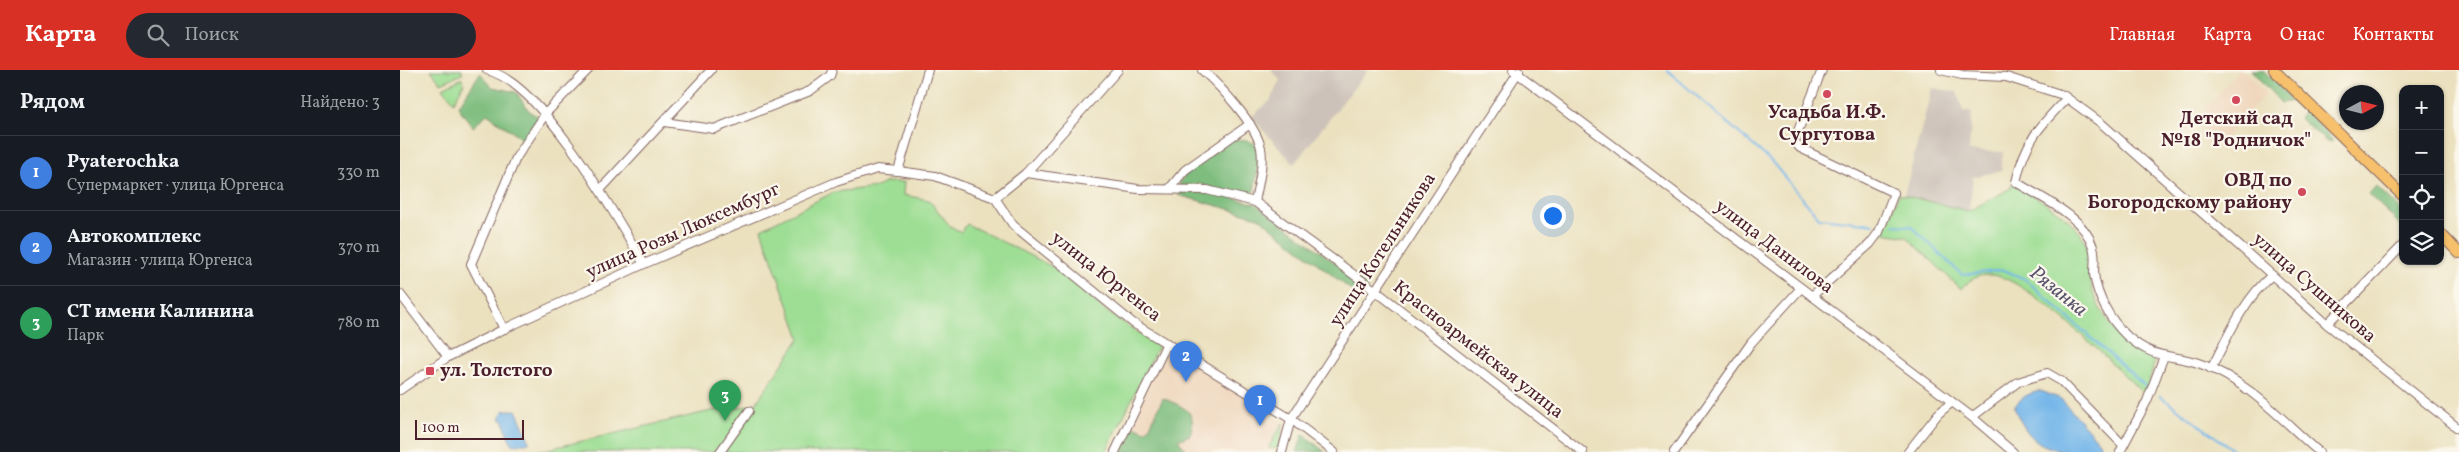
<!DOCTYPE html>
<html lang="ru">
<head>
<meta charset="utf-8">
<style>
	:root { --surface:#171b24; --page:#242831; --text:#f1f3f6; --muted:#9ea1a6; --line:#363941; --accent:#d93025 }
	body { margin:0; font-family:Vollkorn,serif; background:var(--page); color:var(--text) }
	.controls { position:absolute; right:15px; top:15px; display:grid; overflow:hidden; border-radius:10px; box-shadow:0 1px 4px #0004 }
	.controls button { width:45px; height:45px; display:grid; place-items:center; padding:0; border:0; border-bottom:1px solid var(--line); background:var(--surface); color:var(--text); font:25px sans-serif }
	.compass { position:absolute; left:1939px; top:15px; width:45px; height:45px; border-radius:50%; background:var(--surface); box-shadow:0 1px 4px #0004; rotate:83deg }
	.scale { position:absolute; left:15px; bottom:12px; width:109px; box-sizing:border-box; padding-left:5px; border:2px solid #4a1f2b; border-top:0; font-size:14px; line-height:18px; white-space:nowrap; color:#4a1f2b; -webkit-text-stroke:4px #fbf7ec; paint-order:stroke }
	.you { position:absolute; left:1152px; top:145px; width:18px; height:18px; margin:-12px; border:4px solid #fff; border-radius:50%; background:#1a73e8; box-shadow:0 0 0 8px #1a73e833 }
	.badge { display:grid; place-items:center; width:32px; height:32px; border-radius:50%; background:var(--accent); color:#fff; font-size:16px; font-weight:700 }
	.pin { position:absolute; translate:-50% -41px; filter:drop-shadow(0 1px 2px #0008) }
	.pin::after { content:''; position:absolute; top:26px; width:18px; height:15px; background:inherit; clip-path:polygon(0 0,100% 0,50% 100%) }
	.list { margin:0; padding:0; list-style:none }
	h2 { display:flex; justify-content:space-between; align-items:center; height:65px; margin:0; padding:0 20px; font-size:21px }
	h2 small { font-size:16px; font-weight:400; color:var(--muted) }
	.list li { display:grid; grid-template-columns:32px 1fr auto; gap:15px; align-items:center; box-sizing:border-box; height:75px; padding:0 20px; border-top:1px solid var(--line) }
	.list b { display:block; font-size:19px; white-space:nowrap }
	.list p { margin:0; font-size:16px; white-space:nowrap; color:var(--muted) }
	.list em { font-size:16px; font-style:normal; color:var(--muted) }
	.icon { flex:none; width:28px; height:28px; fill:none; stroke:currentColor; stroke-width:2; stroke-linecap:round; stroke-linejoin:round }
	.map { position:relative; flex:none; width:2059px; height:382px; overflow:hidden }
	header { display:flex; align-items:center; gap:30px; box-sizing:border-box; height:70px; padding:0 25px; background:var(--accent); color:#fff }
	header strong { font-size:24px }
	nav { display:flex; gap:28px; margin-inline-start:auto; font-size:18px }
	.search { width:350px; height:45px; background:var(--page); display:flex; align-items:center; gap:12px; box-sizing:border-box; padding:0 18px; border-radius:28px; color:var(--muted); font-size:19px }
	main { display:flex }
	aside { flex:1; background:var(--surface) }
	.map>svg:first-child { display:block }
	.built { fill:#efd6bc }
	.industrial { fill:#cdc2b9 }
	.green { fill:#9ede94; stroke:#747e60 }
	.forest { fill:#7ebd7e; stroke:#646e54 }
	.water { fill:#73b6e9; stroke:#5e6a8a }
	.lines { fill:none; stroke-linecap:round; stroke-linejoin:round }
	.stream { stroke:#73b6e9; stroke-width:2 }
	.minor-casing { stroke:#82635f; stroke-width:10 }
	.major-casing { stroke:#82635f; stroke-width:12 }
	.minor { stroke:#fff; stroke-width:8 }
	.major { stroke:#f7c06c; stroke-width:10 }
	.poi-dot { fill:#d1495b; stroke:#fbf7ec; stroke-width:2 }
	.labels { text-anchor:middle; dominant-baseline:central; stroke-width:4.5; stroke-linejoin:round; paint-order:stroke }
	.poi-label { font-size:19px; font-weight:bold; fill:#4a1f2b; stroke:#fbf7ec }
	.street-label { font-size:19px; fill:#4a1f2b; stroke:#fbf7ec }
	.water-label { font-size:20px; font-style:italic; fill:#58546e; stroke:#fbf7ec }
</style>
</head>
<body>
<header>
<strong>Карта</strong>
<div class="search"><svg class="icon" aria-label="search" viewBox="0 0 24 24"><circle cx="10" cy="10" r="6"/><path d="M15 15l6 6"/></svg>Поиск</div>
<nav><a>Главная</a><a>Карта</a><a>О нас</a><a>Контакты</a></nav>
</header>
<main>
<aside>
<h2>Рядом<small>Найдено: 3</small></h2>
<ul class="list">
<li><span class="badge" style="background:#3f7fe0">1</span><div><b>Pyaterochka</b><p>Супермаркет · улица Юргенса</p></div><em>330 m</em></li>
<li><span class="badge" style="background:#3f7fe0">2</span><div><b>Автокомплекс</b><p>Магазин · улица Юргенса</p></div><em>370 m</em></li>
<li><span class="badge" style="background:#2e9e5b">3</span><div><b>СТ имени Калинина</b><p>Парк</p></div><em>780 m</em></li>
</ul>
</aside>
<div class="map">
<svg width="2059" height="382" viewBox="0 0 2059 382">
	<rect width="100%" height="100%" fill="#fbf7ec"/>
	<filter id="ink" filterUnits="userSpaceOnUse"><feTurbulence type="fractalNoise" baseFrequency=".02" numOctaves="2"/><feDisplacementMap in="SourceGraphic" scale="10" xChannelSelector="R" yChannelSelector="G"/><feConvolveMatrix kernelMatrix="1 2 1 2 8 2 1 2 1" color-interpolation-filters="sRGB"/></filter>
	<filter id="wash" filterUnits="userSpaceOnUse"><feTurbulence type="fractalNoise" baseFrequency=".0096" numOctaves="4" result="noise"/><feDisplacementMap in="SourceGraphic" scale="20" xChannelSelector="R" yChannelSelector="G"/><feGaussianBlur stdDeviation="1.12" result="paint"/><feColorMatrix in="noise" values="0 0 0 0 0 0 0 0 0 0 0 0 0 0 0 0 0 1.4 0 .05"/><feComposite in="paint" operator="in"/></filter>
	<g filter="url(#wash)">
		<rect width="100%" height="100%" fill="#ebe1bf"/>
		<!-- built -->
		<g class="built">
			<polygon points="1838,0 1843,0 1866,23 1818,75 1795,53"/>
			<polygon points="765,278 883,353 866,382 719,382"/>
		</g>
		<!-- industrial -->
		<g class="industrial">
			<polygon points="871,0 968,0 894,94 851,47 870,31 880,10"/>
			<polygon points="1532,18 1557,22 1563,41 1572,42 1569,81 1603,82 1601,101 1573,107 1569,141 1504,125"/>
		</g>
		<!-- green -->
		<g class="green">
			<polygon points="31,0 62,0 62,4 41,13"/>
			<polygon points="62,8 64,13 54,32 43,18"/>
			<polygon points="486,112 504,112 503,125 529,130 550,156 561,162 567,154 663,202 703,239 758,276 706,382 135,382 311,341 355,335 400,268 361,159 434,122 477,117"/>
			<path d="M1612,113C1635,128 1667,142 1682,166C1691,182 1688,197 1691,214C1697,246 1727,277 1755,291L1745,325C1716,298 1627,206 1591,205C1577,204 1570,210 1561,219L1507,167L1484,163L1499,124L1569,141L1611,118Z"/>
			<polygon points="883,353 879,379 868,378"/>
		</g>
		<!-- forest -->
		<g class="forest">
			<polygon points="1851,0 1863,0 1893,31 1881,33"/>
			<polygon points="80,3 92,17 116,22 130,42 141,48 124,70 87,44 73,57 58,37"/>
			<polygon points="1906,40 1933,71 1927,72 1899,48"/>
			<polygon points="833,69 847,70 857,75 858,98 854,121 843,127 800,114 778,116 787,102"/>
			<polygon points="1976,116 2003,142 2003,158 1969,124"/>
			<polygon points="807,121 856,134 968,217 960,227 858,147 778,125 779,122"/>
			<path d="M763,328C782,337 799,340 790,365L778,370L785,379V382H721L734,356L745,361L749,358Z"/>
			<polygon points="903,364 925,382 897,382"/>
		</g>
		<!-- water -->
		<g class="water">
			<path d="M1641,321L1661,329L1699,372L1702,382C1653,382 1632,382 1614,337C1622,327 1628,323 1641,321Z"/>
			<path d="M109,340H116L130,372L113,375C108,367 105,360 104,350L100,349L103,341Z"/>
		</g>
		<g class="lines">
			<!-- stream -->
			<g class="stream">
				<polyline points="1267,0 1371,91 1419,148 1474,154"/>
				<polyline points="1493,155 1511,156 1562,205 1604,200 1625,209 1745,316"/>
				<polyline points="1760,326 1836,382"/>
			</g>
		</g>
	</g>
	<g filter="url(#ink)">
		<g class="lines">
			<defs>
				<g id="minor">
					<path d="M87,0C143,14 215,145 244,194"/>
					<path d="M802,0C820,16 856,54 861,78C864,95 858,115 855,132"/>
					<polyline points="1113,0 1572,347 1613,382"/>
					<polyline points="1541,0 1562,5 1606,7 1663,25 1701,53 1927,254 2059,359"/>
					<path d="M1667,28C1639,57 1625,71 1616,112C1641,128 1684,146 1693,177C1696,185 1694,195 1694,204C1697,227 1710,250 1727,266C1755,291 1771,283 1801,294C1847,310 1883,351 1919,382"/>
					<polyline points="264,52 314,59 410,21 430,6 432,0"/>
					<polyline points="498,101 528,0"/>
					<polyline points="626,103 738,119 807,120 855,132 976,221 1183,382"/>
					<polyline points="769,119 785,100 850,54"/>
					<polyline points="200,120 311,0"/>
					<polyline points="595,128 613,155 733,253 891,349 934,382"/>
					<polyline points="595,128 626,103 718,0"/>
					<polyline points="0,224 48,287"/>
					<polyline points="1412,226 1470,174 1479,162 1494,123 1400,78 1394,71 1422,0"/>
					<polyline points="1927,254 2003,175"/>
					<polyline points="104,259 71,194 116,88 146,43 188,0"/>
					<path d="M1811,299C1828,266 1844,229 1872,205"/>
					<polyline points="0,320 48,287 104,259 244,194 436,112 477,99 498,101 535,106 595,128"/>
					<polyline points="1572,347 1618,312 1647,303 1661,311 1722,374"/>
					<polyline points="320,382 349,341"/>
					<polyline points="715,382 767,273"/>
					<polyline points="882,382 891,349 1119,1"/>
					<polyline points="1274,382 1351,273 1401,218"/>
					<polyline points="1508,382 1538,344 1552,332"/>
					<polyline points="1720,382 1747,331 1764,286"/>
				</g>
				<g id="major">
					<polyline points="1874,0 2003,126"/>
					<polyline points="2040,163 2059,183"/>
				</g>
			</defs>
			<!-- minor casing -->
			<use href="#minor" class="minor-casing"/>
			<!-- major casing -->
			<use href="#major" class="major-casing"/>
			<!-- minor -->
			<use href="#minor" class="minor"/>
			<!-- major -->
			<use href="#major" class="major"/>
		</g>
	</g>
	<!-- markers -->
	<g class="poi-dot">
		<circle cx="1427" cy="24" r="5"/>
		<circle cx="1836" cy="30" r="5"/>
		<circle cx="1902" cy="122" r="5"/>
		<rect x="25" y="296" width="10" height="10" rx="2.5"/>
	</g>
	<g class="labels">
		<!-- poi labels -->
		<g class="poi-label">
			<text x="1427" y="43">Усадьба И.Ф.<tspan x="1427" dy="22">Сургутова</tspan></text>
			<text x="1836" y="49">Детский сад<tspan x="1836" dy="22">№18 "Родничок"</tspan></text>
			<text x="1892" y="111" text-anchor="end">ОВД по<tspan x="1892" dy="22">Богородскому району</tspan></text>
			<text x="40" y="301" text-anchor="start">ул. Толстого</text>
		</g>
		<!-- street labels -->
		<g class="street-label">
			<text transform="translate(283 161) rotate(-24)">улица Розы Люксембург</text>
			<text transform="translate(1374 177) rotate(37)">улица Данилова</text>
			<text transform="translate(983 180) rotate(-57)">улица Котельникова</text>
			<text transform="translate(706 207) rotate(38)">улица Юргенса</text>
			<text transform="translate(1914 218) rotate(41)">улица Сушникова</text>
			<text transform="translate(1078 280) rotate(38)">Красноармейская улица</text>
		</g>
		<!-- water labels -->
		<g class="water-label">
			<text transform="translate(1658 222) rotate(39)">Рязанка</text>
		</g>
	</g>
</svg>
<div class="controls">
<button>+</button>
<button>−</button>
<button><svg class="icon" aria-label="locate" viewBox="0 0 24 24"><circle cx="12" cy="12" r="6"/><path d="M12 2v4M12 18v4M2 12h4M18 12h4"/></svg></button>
<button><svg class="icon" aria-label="layers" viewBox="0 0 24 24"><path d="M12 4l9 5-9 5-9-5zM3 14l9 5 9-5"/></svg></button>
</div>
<svg class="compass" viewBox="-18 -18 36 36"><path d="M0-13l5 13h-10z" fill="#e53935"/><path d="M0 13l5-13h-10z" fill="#9ea1a6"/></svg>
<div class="scale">100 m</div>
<div class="you"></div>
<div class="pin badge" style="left:860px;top:356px;background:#3f7fe0">1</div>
<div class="pin badge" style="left:786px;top:312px;background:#3f7fe0">2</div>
<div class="pin badge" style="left:325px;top:351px;background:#2e9e5b">3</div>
</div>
</main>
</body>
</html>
